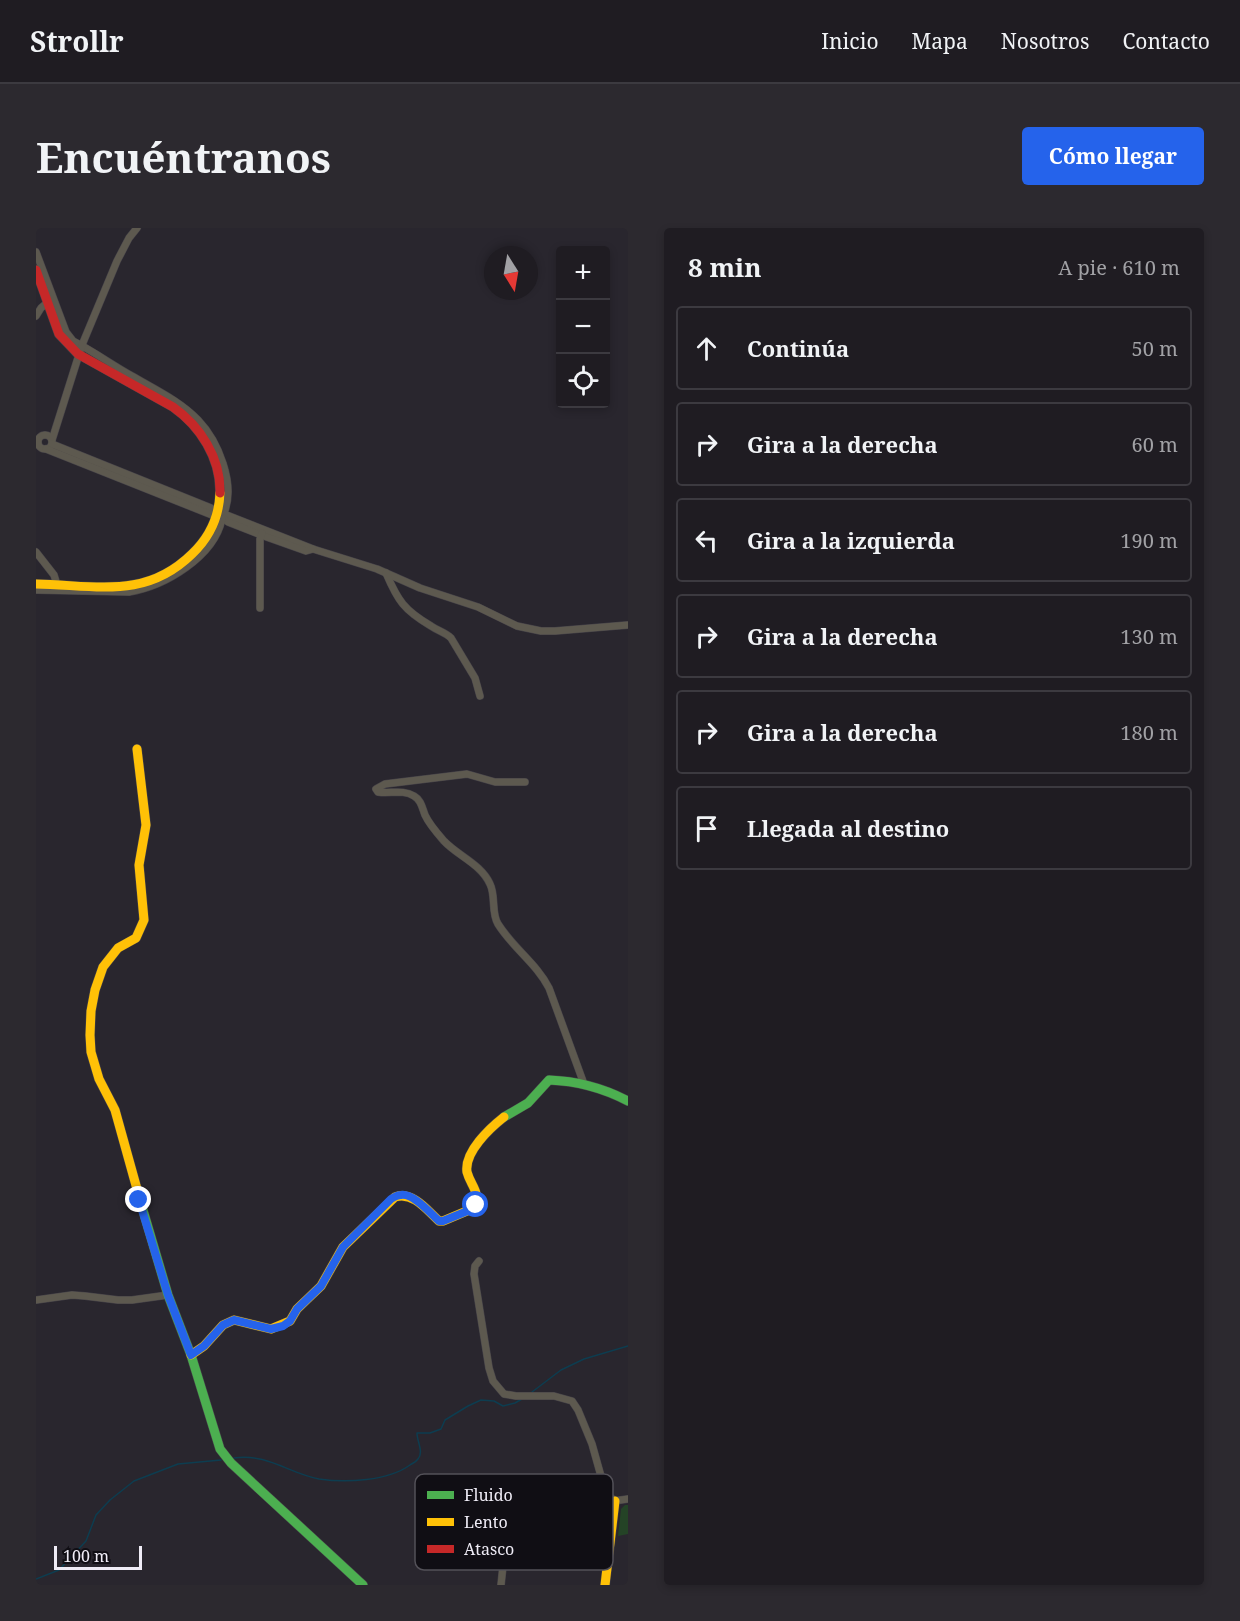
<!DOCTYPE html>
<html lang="es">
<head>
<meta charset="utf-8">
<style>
	:root { --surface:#1f1c22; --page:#2c292f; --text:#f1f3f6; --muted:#a1a1a5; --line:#3c3a40; --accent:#2563eb }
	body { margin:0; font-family:"Noto Serif",serif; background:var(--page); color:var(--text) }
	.controls { position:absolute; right:18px; top:18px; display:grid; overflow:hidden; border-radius:6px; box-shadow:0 3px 9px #0003 }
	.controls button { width:54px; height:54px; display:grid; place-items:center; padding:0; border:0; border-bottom:2px solid var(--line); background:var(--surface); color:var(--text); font:30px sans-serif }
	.compass { position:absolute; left:448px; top:18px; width:54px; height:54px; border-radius:50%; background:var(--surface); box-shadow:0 3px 9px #0003; rotate:169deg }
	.scale { position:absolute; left:18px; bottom:15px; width:88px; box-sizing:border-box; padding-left:6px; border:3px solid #efecf6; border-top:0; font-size:16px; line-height:21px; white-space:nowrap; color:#efecf6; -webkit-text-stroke:4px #100e14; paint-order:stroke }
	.stop { position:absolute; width:18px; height:18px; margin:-14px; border:4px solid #2563eb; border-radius:50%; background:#fff }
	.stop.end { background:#2563eb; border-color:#fff; box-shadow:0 2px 6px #0008 }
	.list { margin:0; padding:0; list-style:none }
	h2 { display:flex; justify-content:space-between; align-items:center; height:78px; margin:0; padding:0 24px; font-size:26px }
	h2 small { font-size:20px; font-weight:400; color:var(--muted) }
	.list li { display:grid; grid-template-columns:39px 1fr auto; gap:18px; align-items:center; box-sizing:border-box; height:84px; margin:0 12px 12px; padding:0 12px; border:2px solid var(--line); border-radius:6px }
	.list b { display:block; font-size:22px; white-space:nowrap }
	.list em { font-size:20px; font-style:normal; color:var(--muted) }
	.icon { flex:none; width:33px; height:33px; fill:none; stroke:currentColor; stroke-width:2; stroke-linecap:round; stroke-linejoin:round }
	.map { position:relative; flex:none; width:592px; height:1357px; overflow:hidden; border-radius:6px }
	header { display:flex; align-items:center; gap:36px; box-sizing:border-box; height:84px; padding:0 30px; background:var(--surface); border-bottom:2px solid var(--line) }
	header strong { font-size:28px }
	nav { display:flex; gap:33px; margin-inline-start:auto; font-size:21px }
	.intro { display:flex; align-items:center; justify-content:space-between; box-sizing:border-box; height:144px; padding:0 36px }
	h1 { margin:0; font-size:42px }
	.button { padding:15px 27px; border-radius:6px; background:var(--accent); color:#fff; font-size:21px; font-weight:700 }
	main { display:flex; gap:36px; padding:0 36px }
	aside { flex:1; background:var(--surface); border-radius:6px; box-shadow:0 3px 9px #0003 }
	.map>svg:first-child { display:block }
	.green { fill:#244326 }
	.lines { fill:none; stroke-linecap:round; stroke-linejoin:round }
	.stream { stroke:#0d3d50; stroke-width:1.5 }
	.street-casing { stroke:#464349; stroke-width:8 }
	.fast-casing { stroke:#464349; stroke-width:10 }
	.slow-casing { stroke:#464349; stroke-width:10 }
	.jam-casing { stroke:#464349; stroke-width:10 }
	.street { stroke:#5d594f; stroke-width:7 }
	.fast { stroke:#4caf50; stroke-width:9 }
	.slow { stroke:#ffc107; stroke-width:9 }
	.jam { stroke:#c62828; stroke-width:9 }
	.route { stroke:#2563eb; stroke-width:8 }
	.key { fill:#100e14; stroke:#535158; stroke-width:1.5 }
	.key-label { font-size:16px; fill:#efecf6 }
</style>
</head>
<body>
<header>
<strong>Strollr</strong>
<nav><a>Inicio</a><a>Mapa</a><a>Nosotros</a><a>Contacto</a></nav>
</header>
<div class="intro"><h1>Encuéntranos</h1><a class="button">Cómo llegar</a></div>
<main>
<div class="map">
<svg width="592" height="1357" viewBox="0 0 592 1357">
	<rect width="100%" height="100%" fill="#29262e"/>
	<!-- green -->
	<polygon class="green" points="589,1277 592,1277 592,1306 582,1308 585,1281"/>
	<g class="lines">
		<!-- stream -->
		<g class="stream">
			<polyline points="496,1164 525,1142 548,1131 592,1118"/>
			<path d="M198,1230C231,1225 254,1246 283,1251C310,1255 352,1253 374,1237C377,1235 380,1234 382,1231C388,1224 381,1214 381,1205H394L405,1201L409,1192L432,1178L445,1172L458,1173L467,1178L479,1175L486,1171"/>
			<polyline points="0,1351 23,1342 50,1313 60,1287 74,1272 98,1253 142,1236 185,1232"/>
		</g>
		<defs>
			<g id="street">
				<path d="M0,24L30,104L37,113C57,123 76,137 96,148C118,161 144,173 162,192C182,213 200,256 188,285"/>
				<polyline points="0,88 5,80 12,74"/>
				<circle cx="9" cy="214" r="7"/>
				<polyline points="16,212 46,117 81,33 93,10 101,0"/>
				<polyline points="16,216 175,280 182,285"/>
				<polyline points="10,221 181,289"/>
				<polyline points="188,286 277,321 341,341 384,360 442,379 481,398 505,403 519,403 592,397"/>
				<polyline points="184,291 187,290 192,294 225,307 270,323 277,321"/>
				<polyline points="0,324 18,347 22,360"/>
				<path d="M350,345C362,373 368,382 395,398C402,403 409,404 415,410L439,450L444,468"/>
				<path d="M0,362L93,364C129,358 178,329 186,291"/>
				<polyline points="224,380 224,311 226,305"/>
				<path d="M489,554H459L431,546L349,556L340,561L342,564C354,566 367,561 378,568C385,572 386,579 389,587C393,596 401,605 408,613C422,628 445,636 454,656C460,668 455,685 462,696C477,720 501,736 513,760L548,856"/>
				<polyline points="443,1033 439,1038 438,1046 453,1140 457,1153 468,1166 480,1168 518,1168 536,1173 542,1182 556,1216 570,1266 579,1273"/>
				<polyline points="0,1072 36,1067 49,1068 82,1072 96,1072 132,1067"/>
				<polyline points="465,1357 470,1309 469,1265 515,1269 537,1274 564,1275 592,1271"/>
			</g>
			<g id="fast">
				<path d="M468,889L492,875L513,852C541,853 567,860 592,873"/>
				<polyline points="106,979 132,1067 155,1127 184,1221 195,1235 327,1357"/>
			</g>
			<g id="slow">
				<path d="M0,356C60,357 109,372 156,326C174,309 183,289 184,265"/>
				<polyline points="101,521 110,597 103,637 108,692 100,710 82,720 67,739 59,762 55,783 54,807 55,824 63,851 79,882 106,979"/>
				<path d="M155,1127L168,1118L187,1097L198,1092L235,1101L254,1093L261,1081L285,1058L307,1019L359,969C377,963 391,982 403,993H407L438,980C445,963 435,959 431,944C428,924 454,900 468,889"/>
				<polyline points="569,1357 579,1273"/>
			</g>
			<path id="jam" d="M0,42L23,106L42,126L137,179C164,198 185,230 184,265"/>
		</defs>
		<!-- street casing -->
		<use href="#street" class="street-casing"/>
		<!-- fast casing -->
		<use href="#fast" class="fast-casing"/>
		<!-- slow casing -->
		<use href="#slow" class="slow-casing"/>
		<!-- jam casing -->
		<use href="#jam" class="jam-casing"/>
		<!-- street -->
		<use href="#street" class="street"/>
		<!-- fast -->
		<use href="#fast" class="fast"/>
		<!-- slow -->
		<use href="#slow" class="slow"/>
		<!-- jam -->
		<use href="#jam" class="jam"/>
	</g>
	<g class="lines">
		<!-- route -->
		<path class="route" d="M103,972L132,1067L155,1127L168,1118L187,1097L198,1092L235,1101L247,1098L254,1093L261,1081L285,1058L307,1019L355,971C358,969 362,967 365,967C377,965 394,985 403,993H407L434,982L438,980L440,977"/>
	</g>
	<!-- legend -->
	<rect x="379" y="1246" width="198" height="96" rx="9" class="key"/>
	<rect x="391" y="1263" width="27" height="8" fill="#4caf50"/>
	<rect x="391" y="1290" width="27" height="8" fill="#ffc107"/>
	<rect x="391" y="1317" width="27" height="8" fill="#c62828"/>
	<g class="key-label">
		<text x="428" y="1273">Fluido</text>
		<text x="428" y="1300">Lento</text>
		<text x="428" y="1327">Atasco</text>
	</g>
</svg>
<div class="controls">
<button>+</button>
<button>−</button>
<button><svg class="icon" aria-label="locate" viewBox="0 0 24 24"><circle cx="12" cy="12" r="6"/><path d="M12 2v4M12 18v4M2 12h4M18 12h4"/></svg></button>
</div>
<svg class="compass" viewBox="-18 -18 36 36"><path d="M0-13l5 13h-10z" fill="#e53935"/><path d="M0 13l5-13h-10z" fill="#a1a1a5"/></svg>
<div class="scale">100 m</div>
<div class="stop" style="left:440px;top:977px"></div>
<div class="stop end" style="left:103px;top:972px"></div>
</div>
<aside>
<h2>8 min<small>A pie · 610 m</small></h2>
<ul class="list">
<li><svg class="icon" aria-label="ahead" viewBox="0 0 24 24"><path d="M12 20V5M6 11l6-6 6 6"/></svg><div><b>Continúa</b></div><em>50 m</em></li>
<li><svg class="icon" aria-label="right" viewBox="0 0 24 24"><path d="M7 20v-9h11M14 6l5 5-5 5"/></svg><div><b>Gira a la derecha</b></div><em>60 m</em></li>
<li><svg class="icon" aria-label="left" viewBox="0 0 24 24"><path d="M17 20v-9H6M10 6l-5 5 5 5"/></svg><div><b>Gira a la izquierda</b></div><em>190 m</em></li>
<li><svg class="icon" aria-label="right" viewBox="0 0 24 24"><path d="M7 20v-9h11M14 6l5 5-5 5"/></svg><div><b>Gira a la derecha</b></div><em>130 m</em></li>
<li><svg class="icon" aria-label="right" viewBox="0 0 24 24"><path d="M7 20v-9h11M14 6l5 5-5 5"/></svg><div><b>Gira a la derecha</b></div><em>180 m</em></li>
<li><svg class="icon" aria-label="arrive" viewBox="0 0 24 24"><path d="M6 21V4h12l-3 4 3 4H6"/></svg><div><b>Llegada al destino</b></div></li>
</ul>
</aside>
</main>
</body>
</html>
